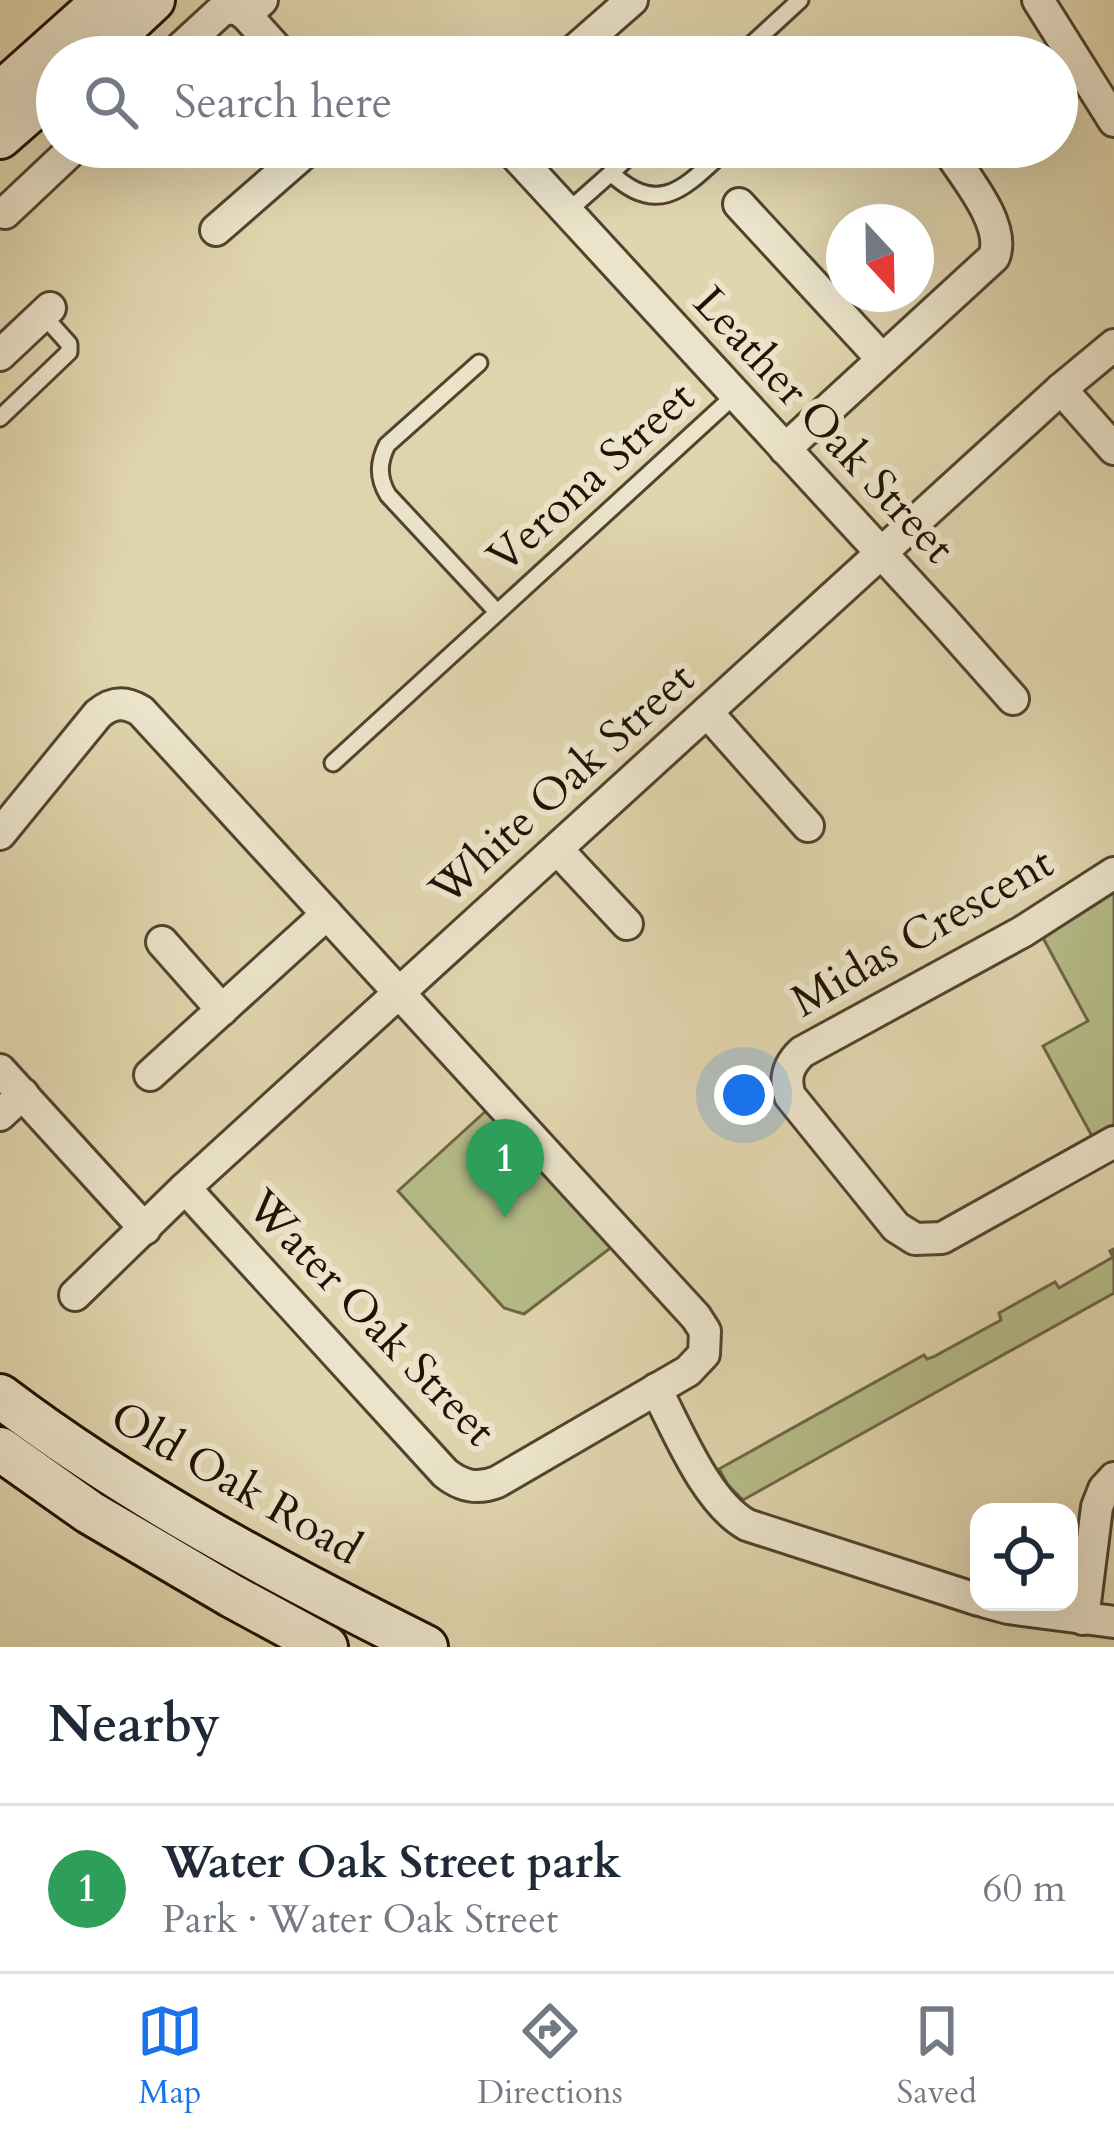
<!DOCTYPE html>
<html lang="en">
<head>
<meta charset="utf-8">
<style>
	:root { --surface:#fff; --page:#f2f2f3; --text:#1f2937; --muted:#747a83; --line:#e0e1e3; --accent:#1a73e8 }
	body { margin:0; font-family:Cardo,serif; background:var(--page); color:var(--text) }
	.controls { position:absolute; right:36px; bottom:36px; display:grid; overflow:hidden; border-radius:24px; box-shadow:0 12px 48px #0002 }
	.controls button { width:108px; height:108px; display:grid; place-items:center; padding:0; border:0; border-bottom:3px solid var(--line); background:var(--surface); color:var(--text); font:60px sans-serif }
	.compass { position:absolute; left:826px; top:204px; width:108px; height:108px; border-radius:50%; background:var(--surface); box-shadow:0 12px 48px #0002; rotate:158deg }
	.you { position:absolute; left:744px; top:1095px; width:42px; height:42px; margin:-30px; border:9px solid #fff; border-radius:50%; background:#1a73e8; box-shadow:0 0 0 18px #1a73e833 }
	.badge { display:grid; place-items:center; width:78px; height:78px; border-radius:50%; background:var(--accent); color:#fff; font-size:39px; font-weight:700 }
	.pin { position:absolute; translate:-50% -99px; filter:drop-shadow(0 3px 6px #0008) }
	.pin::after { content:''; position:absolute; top:63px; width:42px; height:36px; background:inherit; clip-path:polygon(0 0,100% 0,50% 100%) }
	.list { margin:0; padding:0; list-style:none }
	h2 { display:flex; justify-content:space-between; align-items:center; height:156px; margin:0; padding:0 48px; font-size:51px }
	h2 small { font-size:39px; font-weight:400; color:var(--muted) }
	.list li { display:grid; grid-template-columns:78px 1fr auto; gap:36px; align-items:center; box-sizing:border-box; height:168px; padding:0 48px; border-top:3px solid var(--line) }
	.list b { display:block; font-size:45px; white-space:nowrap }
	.list p { margin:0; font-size:39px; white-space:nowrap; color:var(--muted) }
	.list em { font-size:39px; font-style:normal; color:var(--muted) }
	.icon { flex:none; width:66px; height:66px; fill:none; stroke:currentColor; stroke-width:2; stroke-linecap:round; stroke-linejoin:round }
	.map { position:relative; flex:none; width:1114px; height:1647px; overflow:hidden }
	.search { position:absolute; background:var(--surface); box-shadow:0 12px 48px #0002; left:36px; right:36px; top:36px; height:132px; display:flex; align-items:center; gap:30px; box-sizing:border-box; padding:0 42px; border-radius:66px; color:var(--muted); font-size:45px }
	.sheet { height:324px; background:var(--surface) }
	nav { display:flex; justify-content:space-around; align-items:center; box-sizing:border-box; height:168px; border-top:3px solid var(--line); background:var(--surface); font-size:33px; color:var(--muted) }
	nav a { display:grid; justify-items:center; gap:6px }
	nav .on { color:var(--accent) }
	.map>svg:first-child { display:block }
	.green { fill:#b5bc88; stroke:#6c6746; stroke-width:3 }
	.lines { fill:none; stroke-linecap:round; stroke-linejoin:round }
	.service-casing { stroke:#52432f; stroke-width:21 }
	.minor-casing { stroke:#52432f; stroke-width:36 }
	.secondary-casing { stroke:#221205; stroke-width:48 }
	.service { stroke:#ebe4ca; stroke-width:15 }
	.minor { stroke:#ebe4ca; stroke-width:30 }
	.secondary { stroke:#ebe4ca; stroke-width:42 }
	.labels { text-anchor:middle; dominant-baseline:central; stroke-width:12; stroke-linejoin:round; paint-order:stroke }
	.street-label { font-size:45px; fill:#221205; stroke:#ebe4ca }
</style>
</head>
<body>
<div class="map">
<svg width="1114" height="1647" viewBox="0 0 1114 1647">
	<rect width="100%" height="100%" fill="#e0d5ae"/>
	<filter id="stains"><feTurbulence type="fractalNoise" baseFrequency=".00167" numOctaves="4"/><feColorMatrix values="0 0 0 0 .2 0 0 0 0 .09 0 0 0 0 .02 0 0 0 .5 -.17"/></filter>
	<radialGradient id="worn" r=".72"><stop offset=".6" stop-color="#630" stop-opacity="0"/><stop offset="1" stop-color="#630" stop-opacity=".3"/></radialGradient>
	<!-- green -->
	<g class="green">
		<polygon points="1114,889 1114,1127 1093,1138 1043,1046 1088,1021 1043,938"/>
		<polygon points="488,1109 613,1246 524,1314 504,1308 398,1191"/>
		<polygon points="1114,1249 1114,1293 743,1500 728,1485 719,1469 924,1355 927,1359 933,1357 1001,1320 999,1313 1055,1282 1059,1288 1113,1257 1110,1251"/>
	</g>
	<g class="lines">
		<defs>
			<g id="service">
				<polyline points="738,57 800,0"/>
				<path d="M639,147L611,173C662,221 689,182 729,147"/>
				<polyline points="567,212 611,173"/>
				<path d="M479,363L387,445C378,463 378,478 388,495L497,612"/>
				<polyline points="0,418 69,352 69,344 43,315"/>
				<polyline points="333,763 735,395"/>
			</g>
			<g id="minor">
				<polyline points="1038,0 1114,121"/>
				<polyline points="246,15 284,57"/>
				<polyline points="171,57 222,10 236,8 246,15 262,0"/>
				<polyline points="567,57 632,0"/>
				<polyline points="368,147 381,147"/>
				<polyline points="508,147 942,619 1013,699"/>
				<polyline points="739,204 882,359"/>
				<polyline points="5,213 75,147"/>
				<polyline points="216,230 311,147"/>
				<polyline points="0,355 50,308"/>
				<polyline points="1061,389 1114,449"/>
				<path d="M785,449L994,257C1007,224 963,175 946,147"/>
				<polyline points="707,712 808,826"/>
				<path d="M0,834L98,714C112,702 125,701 141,711L696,1317L705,1331L704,1354L688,1371L497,1482C477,1490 461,1486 445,1473L185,1188"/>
				<polyline points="557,849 627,924"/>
				<path d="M1114,873L1022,932L802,1052C788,1065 784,1078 790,1096L896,1227L915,1239L942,1238L1114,1142"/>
				<polyline points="162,942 222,1010"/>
				<polyline points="0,1070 145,1229"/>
				<polyline points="150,1075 327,914"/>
				<polyline points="0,1115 23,1094"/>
				<polyline points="75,1295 185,1188 1061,389 1114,345"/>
				<path d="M656,1389C678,1431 706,1502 747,1525L979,1600"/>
				<polyline points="986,1602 1008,1608 1114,1622"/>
				<polyline points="1083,1619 1097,1507 1104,1489 1114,1478"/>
			</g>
			<g id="secondary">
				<polyline points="92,57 153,0"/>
				<polyline points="0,94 105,0"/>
				<polyline points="0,137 57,87"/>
				<path d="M0,1396C132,1496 279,1574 426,1647"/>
				<polyline points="0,1449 89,1512 232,1596 326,1647"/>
			</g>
		</defs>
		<!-- service casing -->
		<use href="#service" class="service-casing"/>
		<!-- minor casing -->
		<use href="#minor" class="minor-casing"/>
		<!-- secondary casing -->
		<use href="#secondary" class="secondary-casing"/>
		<!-- service -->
		<use href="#service" class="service"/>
		<!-- minor -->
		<use href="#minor" class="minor"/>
		<!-- secondary -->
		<use href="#secondary" class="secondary"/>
	</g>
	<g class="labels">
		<!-- street labels -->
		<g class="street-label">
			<text transform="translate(824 425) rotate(47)">Leather Oak Street</text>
			<text transform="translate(591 477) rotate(-42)">Verona Street</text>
			<text transform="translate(562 784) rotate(-42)">White Oak Street</text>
			<text transform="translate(922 932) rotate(-30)">Midas Crescent</text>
			<text transform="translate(371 1318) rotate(46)">Water Oak Street</text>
			<text transform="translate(236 1483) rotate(30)">Old Oak Road</text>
		</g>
	</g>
	<rect width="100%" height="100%" filter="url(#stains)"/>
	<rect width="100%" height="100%" fill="url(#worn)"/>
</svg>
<div class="controls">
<button><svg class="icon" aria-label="locate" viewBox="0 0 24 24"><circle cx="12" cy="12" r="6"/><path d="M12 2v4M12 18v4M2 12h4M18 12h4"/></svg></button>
</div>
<svg class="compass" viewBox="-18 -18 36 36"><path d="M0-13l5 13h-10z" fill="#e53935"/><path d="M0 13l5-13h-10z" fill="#747a83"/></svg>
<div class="you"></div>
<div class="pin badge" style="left:505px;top:1218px;background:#2e9e5b">1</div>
<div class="search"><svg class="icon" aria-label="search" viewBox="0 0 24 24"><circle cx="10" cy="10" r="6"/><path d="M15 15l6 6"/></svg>Search here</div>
</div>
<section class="sheet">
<h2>Nearby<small></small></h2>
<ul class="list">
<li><span class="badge" style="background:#2e9e5b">1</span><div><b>Water Oak Street park</b><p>Park · Water Oak Street</p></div><em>60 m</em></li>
</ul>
</section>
<nav>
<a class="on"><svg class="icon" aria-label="map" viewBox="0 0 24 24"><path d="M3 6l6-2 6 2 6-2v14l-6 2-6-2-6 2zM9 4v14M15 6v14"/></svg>Map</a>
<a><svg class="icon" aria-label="directions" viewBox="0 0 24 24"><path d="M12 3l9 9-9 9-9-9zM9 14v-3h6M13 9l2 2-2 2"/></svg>Directions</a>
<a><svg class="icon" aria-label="saved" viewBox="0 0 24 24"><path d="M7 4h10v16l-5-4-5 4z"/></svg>Saved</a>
</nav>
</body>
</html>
